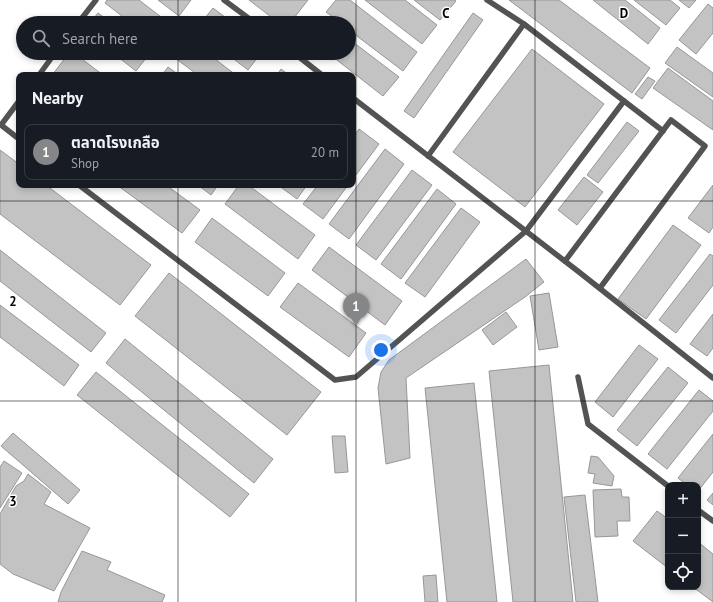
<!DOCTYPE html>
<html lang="en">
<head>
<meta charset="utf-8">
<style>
	:root { --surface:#171b24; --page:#242831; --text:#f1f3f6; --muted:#9ea1a6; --line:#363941; --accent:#858687 }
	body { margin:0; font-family:"PT Sans","Noto Sans Thai",sans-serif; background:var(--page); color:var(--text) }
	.controls { position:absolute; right:12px; bottom:12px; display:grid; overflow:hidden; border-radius:8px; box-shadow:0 2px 6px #0003 }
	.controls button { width:36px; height:36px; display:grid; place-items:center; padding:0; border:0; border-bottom:1px solid var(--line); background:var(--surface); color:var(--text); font:20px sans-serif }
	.you { position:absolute; left:381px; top:350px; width:14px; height:14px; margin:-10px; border:3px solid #fff; border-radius:50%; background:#1a73e8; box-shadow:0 0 0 6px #1a73e833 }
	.badge { display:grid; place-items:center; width:26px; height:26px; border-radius:50%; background:var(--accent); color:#fff; font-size:13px; font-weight:700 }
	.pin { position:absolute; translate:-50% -33px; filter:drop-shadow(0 1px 2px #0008) }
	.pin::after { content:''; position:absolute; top:21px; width:14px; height:12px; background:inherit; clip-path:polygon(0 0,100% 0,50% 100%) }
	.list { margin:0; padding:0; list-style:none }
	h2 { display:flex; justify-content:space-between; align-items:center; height:52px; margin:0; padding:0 16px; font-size:17px }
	h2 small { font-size:13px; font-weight:400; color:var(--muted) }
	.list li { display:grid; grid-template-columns:26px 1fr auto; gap:12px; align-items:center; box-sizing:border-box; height:56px; margin:0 8px 8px; padding:0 8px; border:1px solid var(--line); border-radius:8px }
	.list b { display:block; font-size:15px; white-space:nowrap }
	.list p { margin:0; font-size:13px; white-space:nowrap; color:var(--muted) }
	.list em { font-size:13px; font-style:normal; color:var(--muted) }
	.icon { flex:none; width:22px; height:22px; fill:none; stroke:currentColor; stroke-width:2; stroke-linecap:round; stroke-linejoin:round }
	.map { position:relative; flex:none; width:713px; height:602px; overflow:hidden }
	.search { position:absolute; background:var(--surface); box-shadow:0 2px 6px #0003; left:16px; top:16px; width:340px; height:44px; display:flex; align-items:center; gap:10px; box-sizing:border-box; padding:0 14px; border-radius:22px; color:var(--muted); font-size:15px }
	.panel { position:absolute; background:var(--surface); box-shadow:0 2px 6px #0003; left:16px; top:72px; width:340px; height:116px; border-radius:8px }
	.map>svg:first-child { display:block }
	.building { fill:#c3c3c3; stroke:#979797 }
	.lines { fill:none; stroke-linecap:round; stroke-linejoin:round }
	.service { stroke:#535353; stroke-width:5.5 }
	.grid { fill:none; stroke:#000; stroke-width:1; stroke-opacity:0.55 }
	.grid-label { font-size:13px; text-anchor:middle; font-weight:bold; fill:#000; stroke:#fff; stroke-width:3; stroke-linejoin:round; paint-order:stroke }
</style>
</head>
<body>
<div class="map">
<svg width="713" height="602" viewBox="0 0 713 602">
	<rect width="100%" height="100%" fill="#fff"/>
	<!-- building -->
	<g class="building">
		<polygon points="107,0 139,0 169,23 131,23 105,3"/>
		<polygon points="158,0 191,0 179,16"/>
		<polygon points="249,0 308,0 290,23 279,23"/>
		<polygon points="336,0 350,0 417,52 403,71 349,30 349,23 341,23 326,12"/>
		<polygon points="365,0 405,0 437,25 422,44"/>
		<polygon points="414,0 454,0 456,1 440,20"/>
		<polygon points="509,0 559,0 650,68 632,93"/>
		<polygon points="593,0 625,0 660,28 648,44"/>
		<polygon points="634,0 670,0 680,8 666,25"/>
		<polygon points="679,0 696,0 689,8"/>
		<polygon points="708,4 713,8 713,33 696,54 679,40"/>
		<polygon points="213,8 233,23 201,23"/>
		<polygon points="98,13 112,23 90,23"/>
		<polygon points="473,13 483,20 414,118 404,111"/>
		<polygon points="349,39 399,77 383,96 328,53 349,53"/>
		<polygon points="677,47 713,73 713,97 665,63"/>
		<polygon points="532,49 604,104 525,207 453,152"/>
		<polygon points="69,53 74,53 103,75 54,75 53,74"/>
		<polygon points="113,53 150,53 136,71"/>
		<polygon points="179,53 207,53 236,75 198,75 175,58"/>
		<polygon points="226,53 261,53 248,70"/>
		<polygon points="168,67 179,75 162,75"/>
		<polygon points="668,68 713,101 713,130 653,88"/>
		<polygon points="281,69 289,75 277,75"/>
		<polygon points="648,77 655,81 642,99 635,94"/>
		<polygon points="627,122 639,131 598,183 587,175"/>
		<polygon points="359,129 379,144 353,179 353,137"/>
		<polygon points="385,149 404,164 349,239 329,224"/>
		<polygon points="0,150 19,164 19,185 46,185 151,265 120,305 0,214"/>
		<polygon points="412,170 432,185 376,260 356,245"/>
		<polygon points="584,177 603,192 577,225 558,210"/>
		<polygon points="117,185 166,185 200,210 182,233"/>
		<polygon points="198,185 218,185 211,195"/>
		<polygon points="239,185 248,185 315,235 298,259 225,204"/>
		<polygon points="278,185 307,185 297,199"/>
		<polygon points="318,185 348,185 323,219 303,204"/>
		<polygon points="713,185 713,227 709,233 688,218"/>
		<polygon points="437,189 456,204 401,279 381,264"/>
		<polygon points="461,208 480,222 425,297 405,283"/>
		<polygon points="212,218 285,273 268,296 195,242"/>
		<polygon points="673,225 701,245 646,319 618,299"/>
		<polygon points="329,247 402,301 385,325 312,270"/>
		<polygon points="0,250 106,333 91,352 0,281"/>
		<polygon points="710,254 713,256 713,285 676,333 659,320"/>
		<polygon points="526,259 544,282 525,297 406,378 410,458 386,464 378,388 381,372 389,360"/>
		<polygon points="169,273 321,392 287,435 135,316"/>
		<polygon points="298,283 366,333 349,357 280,307"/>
		<polygon points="549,293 558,347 539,350 530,296"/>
		<polygon points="0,305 79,365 64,386 0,337"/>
		<polygon points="506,312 517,327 493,345 482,330"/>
		<polygon points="713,314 713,348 707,356 690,344"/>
		<polygon points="125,339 273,459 254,483 106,363"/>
		<polygon points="639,345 658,359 613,417 595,402"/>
		<polygon points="549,365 573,602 513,602 489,371"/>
		<polygon points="668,367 688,383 637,446 617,430"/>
		<polygon points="96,372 249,494 230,517 77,395"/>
		<polygon points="474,383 497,602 447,602 425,388"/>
		<polygon points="699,390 713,401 713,411 667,469 648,454"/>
		<polygon points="13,433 80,490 68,504 1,446"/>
		<polygon points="713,434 713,472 698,491 698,485 687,485 678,478"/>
		<polygon points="332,436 345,436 348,472 335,473"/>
		<polygon points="591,456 598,457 614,476 612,486 593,483 595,474 588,473"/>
		<polygon points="4,461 22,473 0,508 0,467"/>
		<polygon points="28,474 51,492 44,504 90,528 54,591 13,574 0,564 0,514 16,486 24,481"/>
		<polygon points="621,489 622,497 629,497 630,521 617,521 618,536 595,537 593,490"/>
		<polygon points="713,493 713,505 707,500"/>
		<polygon points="585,495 598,602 576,602 564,497"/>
		<polygon points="657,511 668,519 668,568 633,541"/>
		<polygon points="698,542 713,554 713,602 693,587 698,587"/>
		<polygon points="82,551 111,562 107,570 165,595 162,602 58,602 61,592"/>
		<polygon points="436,575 438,602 425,602 423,576"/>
	</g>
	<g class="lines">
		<!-- service -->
		<g class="service">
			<polyline points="224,0 255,23"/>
			<polyline points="487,0 524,24"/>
			<polyline points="78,23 96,0"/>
			<polyline points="294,53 322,75"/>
			<polyline points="39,75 55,53"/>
			<polyline points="353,98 579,272 713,378"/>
			<polyline points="19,101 1,125 19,139"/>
			<polyline points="428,156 524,24 663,131"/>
			<polyline points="79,185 335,380 356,377 526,231 624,101"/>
			<polyline points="565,261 671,120 705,146 600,288"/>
			<polyline points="578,377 588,424 668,486"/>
			<polyline points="698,510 713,521"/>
		</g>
	</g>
	<!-- grid -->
	<path class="grid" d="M178,0V23M356,0V602M535,0V602M178,53V75M178,185V602M0,201H713M0,401H713"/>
	<g class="grid-label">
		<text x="446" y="18">C</text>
		<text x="624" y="18">D</text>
		<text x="13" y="306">2</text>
		<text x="13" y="506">3</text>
	</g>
</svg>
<div class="controls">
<button>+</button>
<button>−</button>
<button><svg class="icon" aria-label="locate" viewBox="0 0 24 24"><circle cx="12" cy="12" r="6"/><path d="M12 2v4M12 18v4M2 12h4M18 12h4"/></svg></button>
</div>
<div class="you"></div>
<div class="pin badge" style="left:356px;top:326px">1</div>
<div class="search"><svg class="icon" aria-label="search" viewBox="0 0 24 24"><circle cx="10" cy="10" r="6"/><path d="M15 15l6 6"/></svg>Search here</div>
<section class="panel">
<h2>Nearby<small></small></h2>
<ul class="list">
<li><span class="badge">1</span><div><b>ตลาดโรงเกลือ</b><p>Shop</p></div><em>20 m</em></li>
</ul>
</section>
</div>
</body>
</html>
